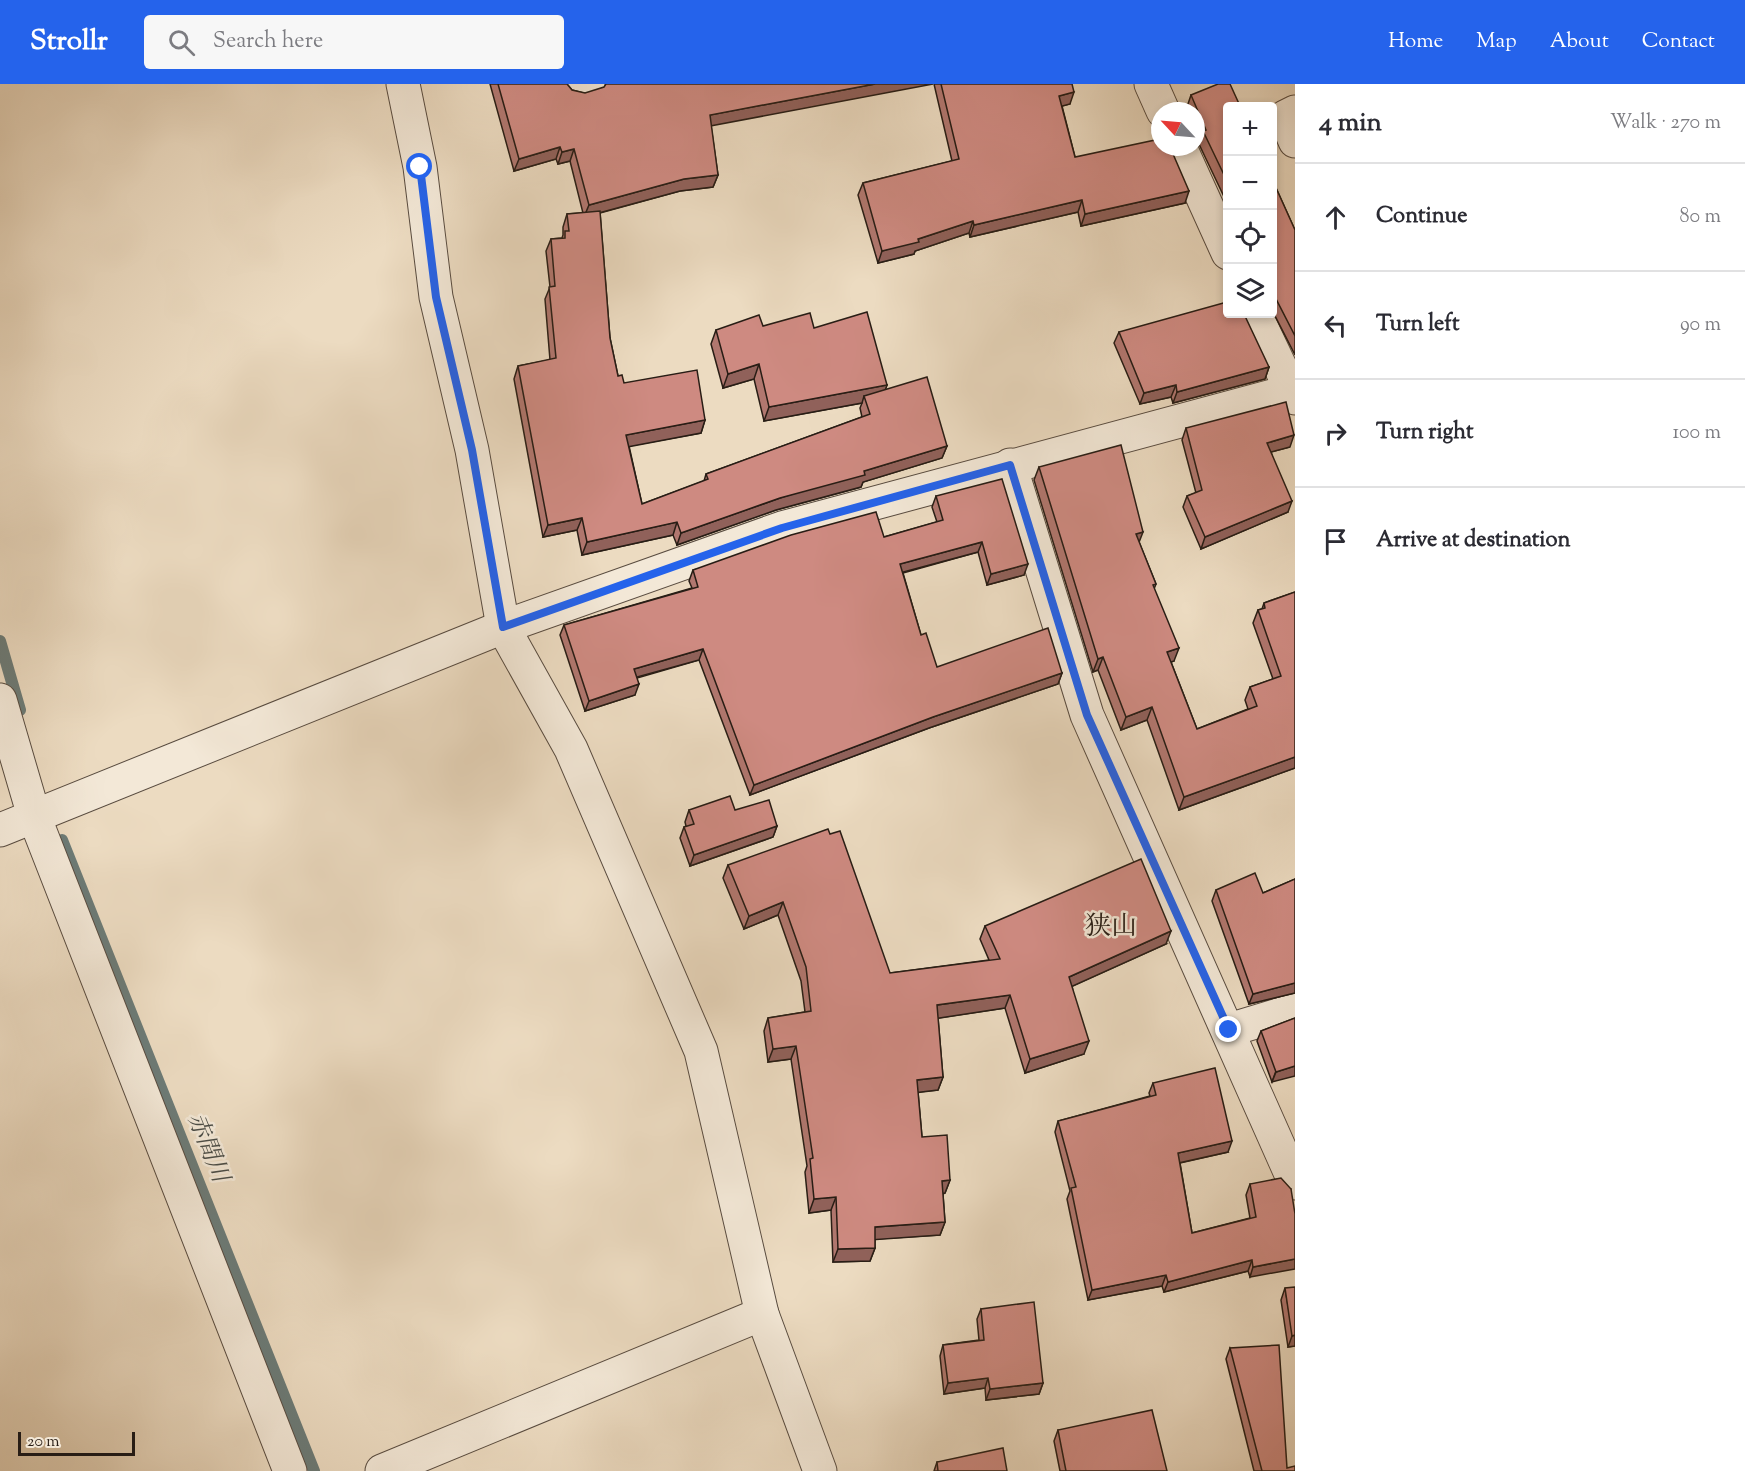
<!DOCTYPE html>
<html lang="en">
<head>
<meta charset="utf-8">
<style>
	:root { --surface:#fff; --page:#f7f7f7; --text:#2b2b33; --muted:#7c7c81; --line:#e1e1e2; --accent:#2563eb }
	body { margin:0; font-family:"Sorts Mill Goudy","Noto Serif JP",serif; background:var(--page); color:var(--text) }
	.controls { position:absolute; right:18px; top:18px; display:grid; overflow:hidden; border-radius:6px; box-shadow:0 3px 9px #0003 }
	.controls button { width:54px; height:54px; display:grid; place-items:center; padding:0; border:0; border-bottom:2px solid var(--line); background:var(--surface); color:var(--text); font:30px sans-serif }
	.compass { position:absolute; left:1151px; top:18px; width:54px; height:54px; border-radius:50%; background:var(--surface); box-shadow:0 3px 9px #0003; rotate:296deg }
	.scale { position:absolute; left:18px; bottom:15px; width:117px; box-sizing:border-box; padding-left:6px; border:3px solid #281d15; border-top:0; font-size:16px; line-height:21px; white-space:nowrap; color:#281d15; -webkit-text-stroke:4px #f3e8d7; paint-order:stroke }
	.stop { position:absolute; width:18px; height:18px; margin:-14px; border:4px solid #2563eb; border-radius:50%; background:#fff }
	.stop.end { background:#2563eb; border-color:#fff; box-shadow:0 2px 6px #0008 }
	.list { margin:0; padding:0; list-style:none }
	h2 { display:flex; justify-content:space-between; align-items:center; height:78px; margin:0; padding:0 24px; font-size:26px }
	h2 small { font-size:20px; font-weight:400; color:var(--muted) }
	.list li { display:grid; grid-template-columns:39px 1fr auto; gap:18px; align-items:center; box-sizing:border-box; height:108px; padding:0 24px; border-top:2px solid var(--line) }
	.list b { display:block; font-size:22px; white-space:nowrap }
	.list em { font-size:20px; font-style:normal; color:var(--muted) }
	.icon { flex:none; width:33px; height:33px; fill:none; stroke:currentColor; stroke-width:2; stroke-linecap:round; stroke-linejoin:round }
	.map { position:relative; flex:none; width:1295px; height:1387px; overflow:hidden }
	header { display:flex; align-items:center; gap:36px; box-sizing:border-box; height:84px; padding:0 30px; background:var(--accent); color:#fff }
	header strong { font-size:28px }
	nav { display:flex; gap:33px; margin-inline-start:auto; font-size:21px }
	.search { width:420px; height:54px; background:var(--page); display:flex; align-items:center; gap:15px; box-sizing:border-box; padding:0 21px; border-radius:6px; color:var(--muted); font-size:22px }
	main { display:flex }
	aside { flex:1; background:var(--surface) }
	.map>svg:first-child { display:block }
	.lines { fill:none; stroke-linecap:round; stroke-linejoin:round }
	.stream { stroke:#6c7b77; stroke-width:12 }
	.street-casing { stroke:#594c40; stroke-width:35 }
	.street { stroke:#f3e8d7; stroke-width:33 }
	.wall { fill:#b1776f; stroke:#281d15; stroke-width:1.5 }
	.shaded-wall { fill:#90615a; stroke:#281d15; stroke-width:1.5 }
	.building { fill:#ce8a81; stroke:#281d15; stroke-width:1.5 }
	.route { stroke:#2563eb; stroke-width:8 }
	.labels { text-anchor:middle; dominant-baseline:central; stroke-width:5; stroke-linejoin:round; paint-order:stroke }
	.water-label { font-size:24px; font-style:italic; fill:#4a4c46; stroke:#f3e8d7 }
	.quarter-label { font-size:26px; fill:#281d15; stroke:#f3e8d7 }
</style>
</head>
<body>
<header>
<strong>Strollr</strong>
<div class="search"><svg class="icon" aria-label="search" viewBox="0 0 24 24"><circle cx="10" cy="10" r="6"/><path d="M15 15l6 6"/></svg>Search here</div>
<nav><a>Home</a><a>Map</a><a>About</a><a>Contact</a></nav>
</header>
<main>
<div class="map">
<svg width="1295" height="1387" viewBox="0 0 1295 1387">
	<rect width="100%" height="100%" fill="#ecdbc1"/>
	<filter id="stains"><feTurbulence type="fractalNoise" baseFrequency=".00333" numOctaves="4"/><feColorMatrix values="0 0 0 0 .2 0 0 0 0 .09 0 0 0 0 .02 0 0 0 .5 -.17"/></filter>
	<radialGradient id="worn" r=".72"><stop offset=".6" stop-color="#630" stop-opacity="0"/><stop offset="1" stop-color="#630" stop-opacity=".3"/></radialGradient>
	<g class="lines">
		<!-- stream -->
		<g class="stream">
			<polyline points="0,557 20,626"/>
			<polyline points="62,756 314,1387"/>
		</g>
		<defs>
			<g id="street">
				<polyline points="403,0 420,83 436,213 472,366 503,543 571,665 701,967 762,1230 820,1387"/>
				<polyline points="576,0 577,2 588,0"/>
				<polyline points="1151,0 1163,27"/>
				<polyline points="1295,28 1285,33 1295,57"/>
				<polyline points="1180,63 1228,169"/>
				<polyline points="1255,230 1295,314"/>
				<polyline points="1010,381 1087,631 1295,1099"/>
				<polyline points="0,616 34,732 290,1387"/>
				<polyline points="0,746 503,543 782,444 1295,306"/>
				<polyline points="1229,946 1295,926"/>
				<polyline points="382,1387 762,1230"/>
			</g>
		</defs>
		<!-- street casing -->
		<use href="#street" class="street-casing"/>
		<!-- street -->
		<use href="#street" class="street"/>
	</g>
	<!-- wall -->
	<g class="wall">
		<polygon points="490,0 567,0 572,6 711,42 718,91 713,103 680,107 600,129 610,254 618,292 624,299 705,336 701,349 629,362 642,420 704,397 706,390 862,333 860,324 862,319 764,337 754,295 723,304 711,260 716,246 763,242 814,244 887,301 885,306 947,362 942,374 863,398 861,403 776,426 677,461 673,451 582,471 577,446 543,453 514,295 518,282 550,276 545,215 550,203 546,167 551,155 562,154 563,151 563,143 567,130 583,129 570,77 558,80 556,75 514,87"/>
		<polygon points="934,0 1072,0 1070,20 1062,22 1075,73 1185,119 1081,142 1078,128 970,153 969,149 915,167 914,170 878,179 858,111 863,99 952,77"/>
		<polygon points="1191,11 1227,22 1227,119 1198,58 1200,54 1196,44 1196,27 1189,27 1187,23"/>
		<polygon points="1272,95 1295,146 1295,271 1272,226"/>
		<polygon points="1119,248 1269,283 1265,295 1173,319 1171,313 1140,320 1114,259"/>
		<polygon points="1186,344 1290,363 1271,368 1288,428 1201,465 1183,423 1187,412 1196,409 1182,356"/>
		<polygon points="1039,383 1139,458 1156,500 1154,505 1174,577 1171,578 1197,645 1248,625 1245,616 1250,603 1273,595 1253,539 1258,526 1262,525 1264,519 1295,508 1295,684 1179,726 1147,636 1121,646 1098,586 1093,588 1034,396"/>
		<polygon points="936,412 1024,491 987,501 978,468 903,489 921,551 937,583 1062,589 1058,600 929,644 750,711 699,576 637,594 635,611 585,627 560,551 564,541 692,504 689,497 693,486 884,453 937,438 932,423"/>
		<polygon points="689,726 735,726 777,742 773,753 690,782 680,754 684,743 686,742 685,738"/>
		<polygon points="728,781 890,889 989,876 980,855 985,842 1166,860 1072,902 1084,970 1025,989 1005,924 938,934 943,993 938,1006 918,1008 922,1053 950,1096 945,1109 943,1110 945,1138 940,1151 875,1155 875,1164 870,1177 833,1178 831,1126 809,1129 805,1088 807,1082 791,975 768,978 764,947 768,934 805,928 801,897 778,831 744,845 723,794"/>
		<polygon points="1295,795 1295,909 1249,920 1212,817 1216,806 1263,809"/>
		<polygon points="1295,934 1272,998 1257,957 1261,947"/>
		<polygon points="1153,999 1228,1068 1180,1079 1192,1149 1250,1134 1246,1111 1250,1100 1291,1105 1250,1193 1248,1187 1164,1208 1162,1202 1088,1216 1067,1115 1070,1107 1055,1048 1058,1037 1150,1012 1149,1009"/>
		<polygon points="1285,1204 1295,1262 1288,1263 1281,1216"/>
		<polygon points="981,1225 1043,1299 1039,1310 986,1316 985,1304 944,1310 940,1272 943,1261 979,1256 977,1235"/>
		<polygon points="1230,1264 1287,1384 1295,1387 1254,1387 1226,1275"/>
		<polygon points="1058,1346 1167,1387 1060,1387 1054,1357"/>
		<polygon points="937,1378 1007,1387 934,1387"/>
	</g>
	<!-- shaded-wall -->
	<g class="shaded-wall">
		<polygon points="875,0 933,0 705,43 710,31"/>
		<polygon points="1074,8 1070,20 1055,24 1059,12"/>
		<polygon points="560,63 556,75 514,87 519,75"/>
		<polygon points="574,65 570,77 558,80 562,68"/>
		<polygon points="718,91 713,103 680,107 584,133 589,121 684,95"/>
		<polygon points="1189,107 1185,119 1081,142 1085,130"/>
		<polygon points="1082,116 1078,128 970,153 974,141"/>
		<polygon points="973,137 969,149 915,167 914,170 878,179 882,167"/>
		<polygon points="759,280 754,295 723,304 728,290"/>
		<polygon points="1269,283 1265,295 1173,319 1177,308"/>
		<polygon points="887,301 882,315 864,312 862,319 764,337 769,323"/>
		<polygon points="1176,301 1171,313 1140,320 1144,309"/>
		<polygon points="705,336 701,349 622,364 626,351"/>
		<polygon points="1294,351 1290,363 1263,370 1267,359"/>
		<polygon points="947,362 942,374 863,398 861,403 776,426 677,461 681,449 780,414 864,387"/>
		<polygon points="1292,417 1288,428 1201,465 1205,453"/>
		<polygon points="582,434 577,446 543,453 548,441"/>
		<polygon points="677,438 673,451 582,471 587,458"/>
		<polygon points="1143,448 1138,461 1136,450"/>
		<polygon points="982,458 978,468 896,490 900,480"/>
		<polygon points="1028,480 1024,491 987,501 991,490"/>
		<polygon points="1179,564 1174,577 1163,581 1167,568"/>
		<polygon points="703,565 699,576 630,595 634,585"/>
		<polygon points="1103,573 1098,586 1093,588 1098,575"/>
		<polygon points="1062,589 1058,600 929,644 750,711 754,701 933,633"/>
		<polygon points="639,600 635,611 585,627 589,617"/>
		<polygon points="1152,623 1147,636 1121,646 1126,633"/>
		<polygon points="1295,673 1295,684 1179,726 1184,713"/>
		<polygon points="777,742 773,753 690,782 694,771"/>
		<polygon points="783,818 778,831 744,845 749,832"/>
		<polygon points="1171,847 1166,860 1064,906 1069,893"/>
		<polygon points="1295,899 1295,909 1249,920 1253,910"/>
		<polygon points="1010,911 1005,924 933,935 937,921"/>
		<polygon points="1089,957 1084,970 1025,989 1030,975"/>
		<polygon points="796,962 791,975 768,978 773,965"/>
		<polygon points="1295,982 1295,992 1272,998 1276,988"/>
		<polygon points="943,993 938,1006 913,1009 917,996"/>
		<polygon points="1232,1057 1228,1068 1174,1080 1178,1069"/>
		<polygon points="950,1096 945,1109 938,1110 942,1097"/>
		<polygon points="836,1113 831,1126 809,1129 814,1115"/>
		<polygon points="945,1138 940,1151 870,1156 875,1143"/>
		<polygon points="875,1164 870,1177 833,1178 838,1165"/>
		<polygon points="1295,1175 1295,1185 1250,1193 1253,1183"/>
		<polygon points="1252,1176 1248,1187 1164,1208 1168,1198"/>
		<polygon points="1166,1191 1162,1202 1088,1216 1092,1206"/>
		<polygon points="1295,1251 1295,1262 1288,1263 1292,1252"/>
		<polygon points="988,1294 985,1304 944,1310 948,1299"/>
		<polygon points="1043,1299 1039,1310 986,1316 990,1305"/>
	</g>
	<!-- building -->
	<g class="building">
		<polygon points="498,0 567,0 572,6 585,9 604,3 606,0 875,0 710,31 718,91 684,95 589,121 574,65 562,68 560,63 519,75"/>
		<polygon points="941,0 1072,0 1074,8 1059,12 1075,73 1160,55 1160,63 1170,63 1189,107 1085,130 1082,116 974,141 973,137 918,155 919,158 882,167 863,99 959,75"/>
		<polygon points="1218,0 1230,0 1240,22 1227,22 1227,97 1203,47 1206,46 1191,11"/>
		<polygon points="1272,95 1295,146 1295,252 1272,207"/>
		<polygon points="600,127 610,254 618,292 622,291 624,299 697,286 705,336 626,351 642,420 708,395 706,390 870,330 864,312 927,293 947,362 864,387 865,391 780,414 681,449 677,438 587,458 582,434 548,441 518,282 556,274 549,203 555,202 551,155 565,154 565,147 569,147 567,130"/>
		<polygon points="1227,218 1227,230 1244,230 1269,283 1177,308 1176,301 1144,309 1119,248"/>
		<polygon points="867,228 887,301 769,323 759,280 728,290 716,246 759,231 763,242 810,229 814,244"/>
		<polygon points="1286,318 1294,351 1267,359 1292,417 1205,453 1187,412 1202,406 1186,344"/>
		<polygon points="1121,361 1143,448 1136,450 1156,500 1153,501 1179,564 1167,568 1197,645 1257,622 1250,603 1281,592 1258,526 1265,524 1264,519 1295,508 1295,673 1184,713 1152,623 1126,633 1103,573 1098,575 1039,383"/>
		<polygon points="1002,395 1028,480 991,490 982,458 900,480 921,551 926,549 937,583 1048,544 1062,589 933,633 754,701 703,565 634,585 639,600 589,617 564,541 698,503 693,486 791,451 876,428 884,453 943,436 936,412"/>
		<polygon points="730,712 735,726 769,716 777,742 694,771 684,743 694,740 689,726"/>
		<polygon points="828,745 830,750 840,747 890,889 1000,875 985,842 1141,775 1171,847 1069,893 1089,957 1030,975 1010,911 937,921 943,993 917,996 922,1053 947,1051 950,1096 942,1097 945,1138 875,1143 875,1164 838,1165 836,1113 814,1115 810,1075 813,1074 796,962 773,965 768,934 811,927 806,883 783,818 749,832 728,781"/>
		<polygon points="1255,789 1263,809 1295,795 1295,899 1253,910 1216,806"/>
		<polygon points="1295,934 1295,982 1276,988 1261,947"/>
		<polygon points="1215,984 1232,1057 1178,1069 1192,1149 1256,1133 1250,1100 1281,1094 1291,1105 1295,1130 1295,1175 1253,1183 1252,1176 1168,1198 1166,1191 1092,1206 1071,1104 1076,1103 1058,1037 1156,1011 1153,999"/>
		<polygon points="1295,1203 1295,1251 1292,1252 1285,1204"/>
		<polygon points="1034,1218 1043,1299 990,1305 988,1294 948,1299 943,1261 984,1256 981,1225"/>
		<polygon points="1279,1261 1287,1384 1295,1382 1295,1387 1262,1387 1230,1264"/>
		<polygon points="1152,1326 1167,1387 1066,1387 1058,1346"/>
		<polygon points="1003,1364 1007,1387 938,1387 937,1378"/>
	</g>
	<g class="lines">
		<!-- route -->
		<polyline class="route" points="420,83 436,213 472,366 503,543 782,444 1010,381 1087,631 1229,946"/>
	</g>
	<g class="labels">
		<!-- water labels -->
		<g class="water-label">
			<text transform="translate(207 1064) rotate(68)">赤間川</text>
		</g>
		<!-- quarter labels -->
		<g class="quarter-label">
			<text x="1111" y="843">狭山</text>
		</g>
	</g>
	<rect width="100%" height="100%" filter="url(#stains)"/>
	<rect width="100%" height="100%" fill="url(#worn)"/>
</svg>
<div class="controls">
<button>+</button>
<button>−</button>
<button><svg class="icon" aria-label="locate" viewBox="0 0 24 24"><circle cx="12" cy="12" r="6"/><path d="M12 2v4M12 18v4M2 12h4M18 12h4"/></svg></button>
<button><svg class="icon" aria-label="layers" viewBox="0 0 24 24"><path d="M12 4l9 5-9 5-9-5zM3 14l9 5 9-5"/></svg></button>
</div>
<svg class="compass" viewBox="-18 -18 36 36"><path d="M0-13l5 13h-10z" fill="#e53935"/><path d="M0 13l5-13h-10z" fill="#7c7c81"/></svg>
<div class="scale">20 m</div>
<div class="stop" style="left:420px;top:83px"></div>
<div class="stop end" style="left:1229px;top:946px"></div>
</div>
<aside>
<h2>4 min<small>Walk · 270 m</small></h2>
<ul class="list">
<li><svg class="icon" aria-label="ahead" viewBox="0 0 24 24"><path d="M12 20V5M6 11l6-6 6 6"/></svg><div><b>Continue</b></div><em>80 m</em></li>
<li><svg class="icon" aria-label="left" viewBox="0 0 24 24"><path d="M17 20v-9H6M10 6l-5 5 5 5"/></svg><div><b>Turn left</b></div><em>90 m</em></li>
<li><svg class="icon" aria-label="right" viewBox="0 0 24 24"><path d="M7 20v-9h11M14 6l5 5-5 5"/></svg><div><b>Turn right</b></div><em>100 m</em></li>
<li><svg class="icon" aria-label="arrive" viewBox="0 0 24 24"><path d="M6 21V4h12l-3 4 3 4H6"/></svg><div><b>Arrive at destination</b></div></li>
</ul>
</aside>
</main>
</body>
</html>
